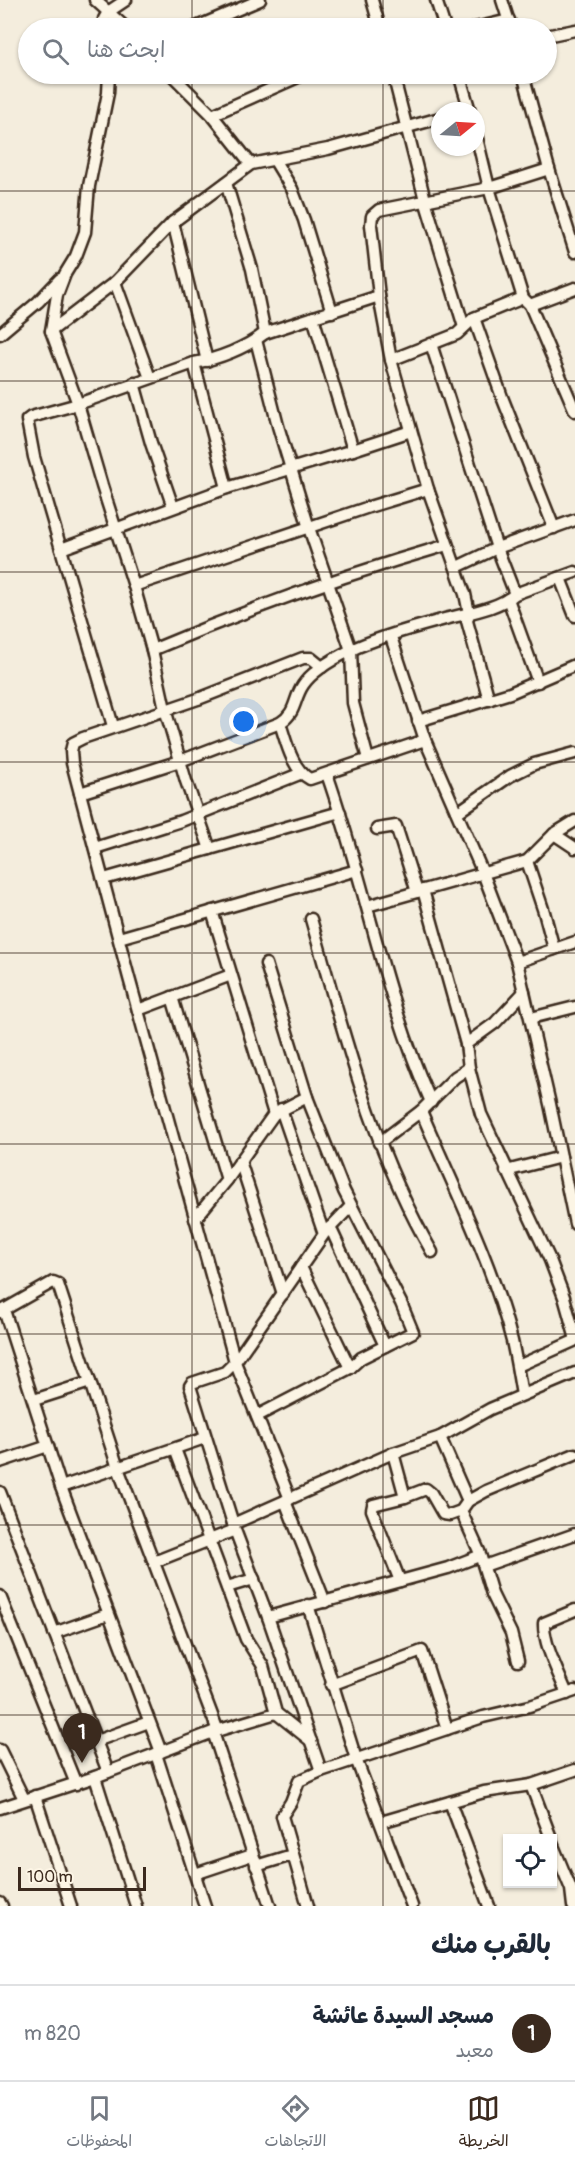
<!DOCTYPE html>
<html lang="ar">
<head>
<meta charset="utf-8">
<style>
	:root { --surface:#fff; --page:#f6f6f7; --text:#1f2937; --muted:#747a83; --line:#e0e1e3; --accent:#3b2a1e }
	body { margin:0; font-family:Pangolin,"Playpen Sans Arabic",sans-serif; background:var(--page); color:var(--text); direction:rtl }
	.controls { position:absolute; right:18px; bottom:18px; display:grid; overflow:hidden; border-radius:0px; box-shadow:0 2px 4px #0004 }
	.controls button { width:54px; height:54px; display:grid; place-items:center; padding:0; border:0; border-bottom:2px solid var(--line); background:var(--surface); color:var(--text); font:30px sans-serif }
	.compass { position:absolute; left:431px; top:102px; width:54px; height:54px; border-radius:50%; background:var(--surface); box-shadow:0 2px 4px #0004; rotate:72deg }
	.scale { position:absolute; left:18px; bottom:15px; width:128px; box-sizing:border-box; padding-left:6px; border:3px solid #3b2a1e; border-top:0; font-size:16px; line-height:21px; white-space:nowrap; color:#3b2a1e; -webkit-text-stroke:4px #fcf5e5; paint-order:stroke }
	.you { position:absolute; left:244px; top:722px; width:21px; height:21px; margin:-15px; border:4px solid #fff; border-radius:50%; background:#1a73e8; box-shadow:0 0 0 9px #1a73e833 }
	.badge { display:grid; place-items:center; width:39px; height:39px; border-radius:50%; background:var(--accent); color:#fff; font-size:20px; font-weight:700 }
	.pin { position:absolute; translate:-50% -50px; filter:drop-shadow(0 2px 3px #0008) }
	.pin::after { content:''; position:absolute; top:32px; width:21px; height:18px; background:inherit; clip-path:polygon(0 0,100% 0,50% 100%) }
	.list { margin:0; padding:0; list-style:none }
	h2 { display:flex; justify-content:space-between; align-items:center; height:78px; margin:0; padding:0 24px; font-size:26px }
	h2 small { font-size:20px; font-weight:400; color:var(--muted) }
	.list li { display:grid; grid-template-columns:39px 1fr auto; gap:18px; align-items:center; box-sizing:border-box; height:96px; padding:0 24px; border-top:2px solid var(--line) }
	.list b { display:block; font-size:22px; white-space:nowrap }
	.list p { margin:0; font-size:20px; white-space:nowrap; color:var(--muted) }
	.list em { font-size:20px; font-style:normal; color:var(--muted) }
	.icon { flex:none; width:33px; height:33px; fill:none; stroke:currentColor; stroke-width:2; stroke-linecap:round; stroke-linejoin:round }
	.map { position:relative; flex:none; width:575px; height:1906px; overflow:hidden; direction:ltr }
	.search { position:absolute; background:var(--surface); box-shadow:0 2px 4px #0004; left:18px; right:18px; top:18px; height:66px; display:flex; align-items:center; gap:15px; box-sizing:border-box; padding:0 21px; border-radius:33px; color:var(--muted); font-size:22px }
	.sheet { height:174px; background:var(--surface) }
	nav { display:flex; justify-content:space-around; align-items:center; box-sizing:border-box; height:84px; border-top:2px solid var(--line); background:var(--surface); font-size:16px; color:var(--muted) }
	nav a { display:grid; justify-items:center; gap:3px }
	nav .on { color:var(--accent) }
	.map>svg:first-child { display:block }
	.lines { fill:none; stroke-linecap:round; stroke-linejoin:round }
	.street-casing { stroke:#3b2a1e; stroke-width:15 }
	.street { stroke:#fcf5e5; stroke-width:10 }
	.grid { fill:none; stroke:#3b2a1e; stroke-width:1.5; stroke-opacity:0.55 }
</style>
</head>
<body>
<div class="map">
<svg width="575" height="1906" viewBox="0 0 575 1906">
	<rect width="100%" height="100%" fill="#f4eddd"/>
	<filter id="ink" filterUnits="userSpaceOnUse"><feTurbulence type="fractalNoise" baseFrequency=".0167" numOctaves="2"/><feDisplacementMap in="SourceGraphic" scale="12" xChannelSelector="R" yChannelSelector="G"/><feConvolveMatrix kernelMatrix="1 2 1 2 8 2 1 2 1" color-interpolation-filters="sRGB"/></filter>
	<g filter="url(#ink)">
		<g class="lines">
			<defs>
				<g id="street">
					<polyline points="95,0 126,28"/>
					<polyline points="372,0 380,28"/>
					<polyline points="436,0 445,28"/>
					<polyline points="502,0 511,28"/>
					<polyline points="108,12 126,0"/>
					<polyline points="103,28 104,19 108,12"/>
					<polyline points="194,28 260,0"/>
					<polyline points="475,28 509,20"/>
					<polyline points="546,36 575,30"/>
					<polyline points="109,74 108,93 89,186 85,232 76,256 65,274 57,295 51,331 78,404 102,486 134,586 152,650 165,709 186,781 210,849"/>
					<polyline points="171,74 212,115 251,164"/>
					<polyline points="393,74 425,200 464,327"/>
					<polyline points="459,74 470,111"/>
					<polyline points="523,74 549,169 575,252"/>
					<polyline points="212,115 305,74"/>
					<polyline points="476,134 489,188 523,298 530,305 575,411"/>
					<polyline points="275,161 292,189 304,220 332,312"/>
					<polyline points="226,183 252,269 265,333"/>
					<polyline points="173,222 207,361"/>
					<polyline points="115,282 150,378"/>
					<polyline points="530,305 575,288"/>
					<polyline points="313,317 353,450"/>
					<polyline points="474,318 502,397 554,528"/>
					<polyline points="51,331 115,282 173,222 251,164 328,149 440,118"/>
					<polyline points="0,334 38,302 60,279"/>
					<polyline points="256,340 278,426 309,528 351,650 353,703 368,759"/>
					<polyline points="431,344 497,548 515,594"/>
					<polyline points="391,360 457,334 474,318 523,298"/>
					<polyline points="194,363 227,488"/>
					<polyline points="134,383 151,443 173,507"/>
					<polyline points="428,489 465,594 469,613 467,621 489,700"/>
					<polyline points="61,549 227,488 353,450 411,431"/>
					<polyline points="457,567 497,548 575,520"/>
					<polyline points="560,578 575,616"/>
					<polyline points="134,586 369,507 428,489 391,360 379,296 371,225 372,216 379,210 489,188 549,169"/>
					<polyline points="508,599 538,682"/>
					<polyline points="391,637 425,740 483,873 517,962 550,1104 575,1224"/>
					<path d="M152,650C248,609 347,574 447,545"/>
					<polyline points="322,667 311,658 303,658 198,699 83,738 73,743 71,751 72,763 129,978 235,1362 225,1372 192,1383 190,1386 235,1530 268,1617 321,1771 483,1717 530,1706 575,1691"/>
					<polyline points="418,721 510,693 575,665"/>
					<path d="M280,723C286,741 292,770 310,779L425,740"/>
					<path d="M113,726L34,457L27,420L31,417L78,404L194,363C218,359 246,348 265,333L379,296"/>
					<path d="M327,774C365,882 384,997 431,1102"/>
					<path d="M80,793L180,761L280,723C297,712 293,700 303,685C313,670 335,658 351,650C374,639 412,628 438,621C461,614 497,610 515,594L575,572"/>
					<polyline points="458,812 510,776 534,764 575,753"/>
					<polyline points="377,829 396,826 417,892"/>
					<polyline points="554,834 575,848"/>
					<polyline points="95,848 181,821 302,773"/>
					<polyline points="527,861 544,912 554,949"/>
					<polyline points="104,879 340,812"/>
					<polyline points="423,890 466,1044 469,1068 481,1114 550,1260 564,1297 575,1336"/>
					<polyline points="367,906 527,861 554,834 575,821"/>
					<polyline points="212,911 274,1114"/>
					<path d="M311,919C344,1033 372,1149 432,1252"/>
					<polyline points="119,938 357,870"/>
					<polyline points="517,962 575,942"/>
					<polyline points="172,997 227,1180"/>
					<polyline points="138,1010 231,975"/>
					<polyline points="531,1018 575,1007"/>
					<polyline points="466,1044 495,1023 524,992"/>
					<polyline points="281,1109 324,1234 235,1362 290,1499"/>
					<path d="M421,1111C453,1186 492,1262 512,1341C516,1359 519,1377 522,1395"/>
					<polyline points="379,1143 421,1111 455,1077 469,1068"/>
					<polyline points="240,1161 283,1294"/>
					<polyline points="506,1171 561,1157"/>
					<polyline points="195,1219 227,1180 274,1114 307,1097"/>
					<polyline points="330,1227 385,1346"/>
					<polyline points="326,1232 351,1206"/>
					<polyline points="301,1267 350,1368"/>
					<polyline points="4,1310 61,1487 161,1752"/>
					<polyline points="0,1312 53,1282 58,1284 118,1468 218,1731"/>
					<polyline points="518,1366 574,1341 575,1338"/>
					<polyline points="34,1400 90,1382"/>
					<polyline points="257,1416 350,1368 361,1358 413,1332 401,1303 344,1191 307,1097 266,964"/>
					<polyline points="440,1437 468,1501"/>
					<polyline points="175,1449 246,1639 263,1666 276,1713 311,1741"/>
					<polyline points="393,1453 405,1497"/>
					<polyline points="0,1462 48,1446"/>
					<polyline points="61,1487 205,1438"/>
					<polyline points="0,1492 108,1772"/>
					<polyline points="285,1501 325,1602"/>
					<polyline points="461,1511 479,1551 492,1594 511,1633 518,1661"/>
					<polyline points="233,1524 393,1453 440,1437 490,1409 575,1373"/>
					<polyline points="154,1562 235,1530"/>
					<polyline points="484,1566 575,1534"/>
					<polyline points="400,1581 372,1510 373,1505 405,1497 426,1489 431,1493 443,1514 450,1515 461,1511 468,1501 486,1491 575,1454"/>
					<polyline points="227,1587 254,1579"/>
					<polyline points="0,1596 76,1784"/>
					<polyline points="308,1605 356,1759 412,1906"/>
					<polyline points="268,1617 448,1568 479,1556"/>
					<polyline points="54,1633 108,1614"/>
					<polyline points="331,1685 422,1651 447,1729"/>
					<path d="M567,1694C559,1674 543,1643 544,1623L575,1610"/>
					<polyline points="213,1732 270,1906"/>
					<polyline points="96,1741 149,1722"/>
					<polyline points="0,1750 24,1799"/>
					<polyline points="156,1754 205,1906"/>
					<polyline points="95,1777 136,1906"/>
					<polyline points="531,1785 551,1838"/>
					<polyline points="35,1796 71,1906"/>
					<polyline points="450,1802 489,1906"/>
					<polyline points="0,1808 95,1777 213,1732 276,1713"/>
					<polyline points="381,1822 484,1792 531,1785 575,1770"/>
					<polyline points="552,1843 571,1889 573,1906"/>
					<polyline points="256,1866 292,1855"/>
					<polyline points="195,1874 252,1855"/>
					<polyline points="0,1903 2,1906"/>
					<polyline points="308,1906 282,1816 291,1802 299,1781 321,1771"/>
				</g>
			</defs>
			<!-- street casing -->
			<use href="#street" class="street-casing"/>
			<!-- street -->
			<use href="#street" class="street"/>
		</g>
	</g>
	<!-- grid -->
	<path class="grid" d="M192,0V28M383,0V28M192,74V1906M383,74V1906M0,191H575M0,381H575M0,572H575M0,762H575M0,953H575M0,1144H575M0,1334H575M0,1525H575M0,1715H575"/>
</svg>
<div class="controls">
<button><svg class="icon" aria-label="locate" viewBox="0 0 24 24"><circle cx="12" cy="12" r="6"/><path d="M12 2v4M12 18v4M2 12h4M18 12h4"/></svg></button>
</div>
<svg class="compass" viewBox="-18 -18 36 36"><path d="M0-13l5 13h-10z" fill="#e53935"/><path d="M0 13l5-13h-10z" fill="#747a83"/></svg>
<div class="scale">100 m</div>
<div class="you"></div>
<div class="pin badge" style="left:82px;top:1763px">1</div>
<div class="search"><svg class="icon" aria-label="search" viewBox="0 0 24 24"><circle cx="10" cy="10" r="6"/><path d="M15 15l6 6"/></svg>ابحث هنا</div>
</div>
<section class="sheet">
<h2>بالقرب منك<small></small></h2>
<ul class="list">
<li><span class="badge">1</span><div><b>مسجد السيدة عائشة</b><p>معبد</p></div><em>820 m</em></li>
</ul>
</section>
<nav>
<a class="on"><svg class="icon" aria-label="map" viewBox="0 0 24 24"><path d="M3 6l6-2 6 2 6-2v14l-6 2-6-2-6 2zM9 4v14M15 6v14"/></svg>الخريطة</a>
<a><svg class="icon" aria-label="directions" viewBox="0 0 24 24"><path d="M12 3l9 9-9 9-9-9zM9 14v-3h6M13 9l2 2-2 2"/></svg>الاتجاهات</a>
<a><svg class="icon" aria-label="saved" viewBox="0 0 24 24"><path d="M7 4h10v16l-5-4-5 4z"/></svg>المحفوظات</a>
</nav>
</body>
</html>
